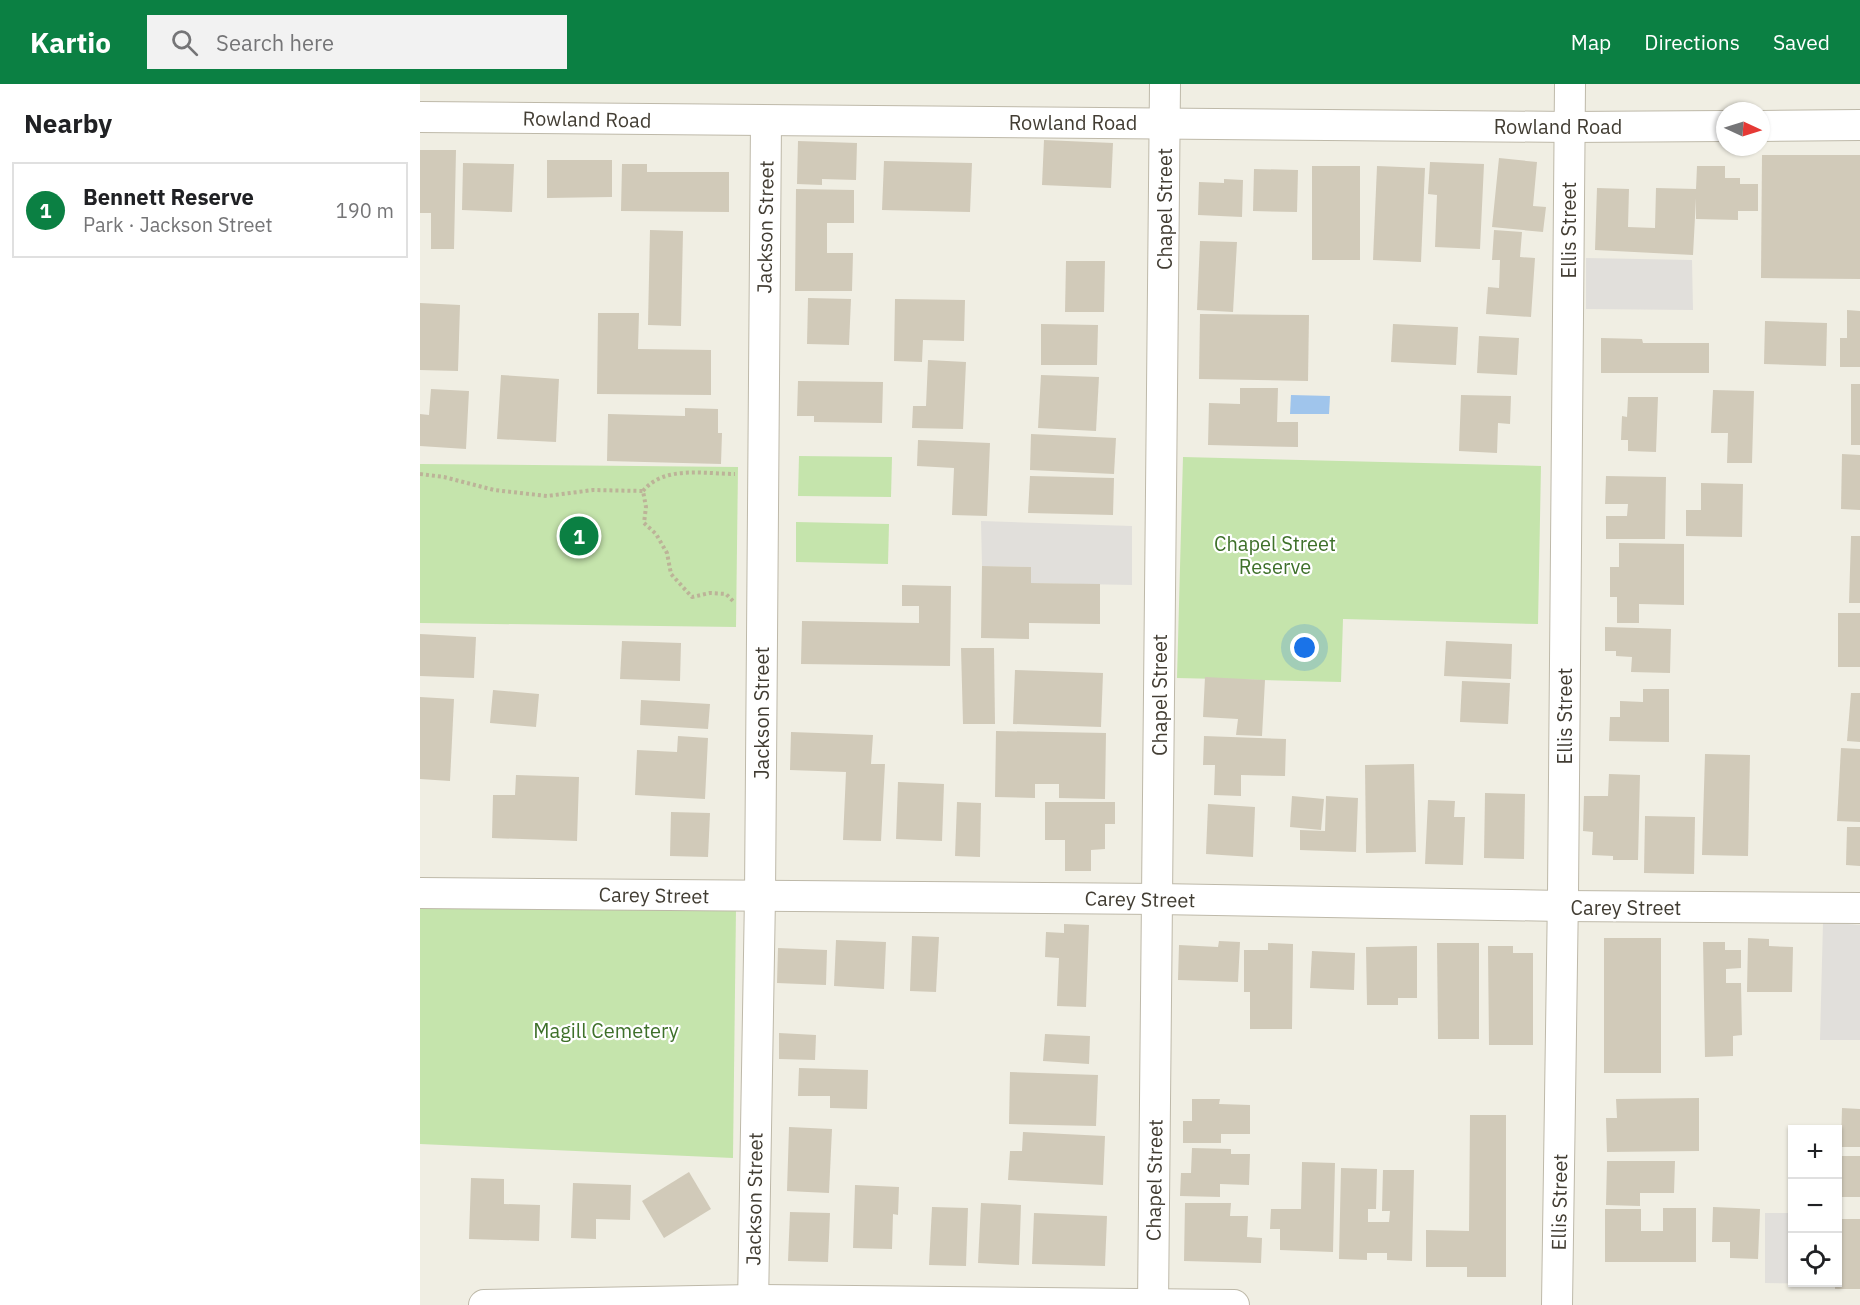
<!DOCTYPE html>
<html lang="en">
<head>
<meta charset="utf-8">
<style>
	:root { --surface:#fff; --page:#f2f2f2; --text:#202124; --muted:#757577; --line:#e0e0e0; --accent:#0b8043 }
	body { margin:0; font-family:"IBM Plex Sans",sans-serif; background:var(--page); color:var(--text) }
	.controls { position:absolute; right:18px; bottom:18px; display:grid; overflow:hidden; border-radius:0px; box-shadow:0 2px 4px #0004 }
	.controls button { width:54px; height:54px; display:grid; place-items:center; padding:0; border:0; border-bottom:2px solid var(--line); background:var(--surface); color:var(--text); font:30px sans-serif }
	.compass { position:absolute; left:1296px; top:18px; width:54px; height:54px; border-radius:50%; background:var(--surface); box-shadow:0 2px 4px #0004; rotate:94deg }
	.you { position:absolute; left:885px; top:564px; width:21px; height:21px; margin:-15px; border:4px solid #fff; border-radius:50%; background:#1a73e8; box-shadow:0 0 0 9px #1a73e833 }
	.badge { display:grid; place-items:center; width:39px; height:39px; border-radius:50%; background:var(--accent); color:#fff; font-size:20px; font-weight:700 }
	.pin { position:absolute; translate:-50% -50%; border:3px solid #fff; box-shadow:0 2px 6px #0006 }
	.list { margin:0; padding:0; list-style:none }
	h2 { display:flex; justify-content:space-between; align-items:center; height:78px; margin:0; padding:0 24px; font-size:26px }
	h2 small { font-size:20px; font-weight:400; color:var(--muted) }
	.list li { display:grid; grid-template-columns:39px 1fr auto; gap:18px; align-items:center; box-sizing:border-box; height:96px; margin:0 12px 12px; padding:0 12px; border:2px solid var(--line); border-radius:0px }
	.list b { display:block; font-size:22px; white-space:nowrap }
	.list p { margin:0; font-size:20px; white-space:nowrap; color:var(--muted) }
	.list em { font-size:20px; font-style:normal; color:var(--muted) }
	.icon { flex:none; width:33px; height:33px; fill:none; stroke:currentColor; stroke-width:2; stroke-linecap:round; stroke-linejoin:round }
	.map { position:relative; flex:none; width:1440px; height:1221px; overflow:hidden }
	header { display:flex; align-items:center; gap:36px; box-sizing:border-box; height:84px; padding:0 30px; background:var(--accent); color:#fff }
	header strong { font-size:28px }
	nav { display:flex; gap:33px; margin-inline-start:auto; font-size:21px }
	.search { width:420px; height:54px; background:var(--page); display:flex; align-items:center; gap:15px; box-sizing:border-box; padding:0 21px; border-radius:0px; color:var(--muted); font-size:22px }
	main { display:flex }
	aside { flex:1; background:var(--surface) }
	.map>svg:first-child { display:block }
	.green { fill:#c5e4ac }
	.parking { fill:#e1dfdb }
	.water { fill:#a0c5ec }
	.building { fill:#d1cab9 }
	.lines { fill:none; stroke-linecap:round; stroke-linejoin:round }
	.minor-casing { stroke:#beb9a9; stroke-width:32 }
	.path { stroke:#bcb398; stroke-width:4; stroke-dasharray:3 3; stroke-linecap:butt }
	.minor { stroke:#fff; stroke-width:30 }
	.labels { text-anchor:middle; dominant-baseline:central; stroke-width:4.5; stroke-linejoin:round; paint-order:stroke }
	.street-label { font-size:20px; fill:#423d33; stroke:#fff }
	.park-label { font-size:20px; fill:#3e702a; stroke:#fff }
</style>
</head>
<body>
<header>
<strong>Kartio</strong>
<div class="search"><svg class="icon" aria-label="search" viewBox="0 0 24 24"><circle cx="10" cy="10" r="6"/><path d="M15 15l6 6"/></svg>Search here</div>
<nav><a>Map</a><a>Directions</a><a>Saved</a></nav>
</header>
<main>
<aside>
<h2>Nearby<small></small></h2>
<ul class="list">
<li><span class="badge">1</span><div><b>Bennett Reserve</b><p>Park · Jackson Street</p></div><em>190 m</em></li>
</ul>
</aside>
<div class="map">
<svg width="1440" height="1221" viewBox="0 0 1440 1221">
	<rect width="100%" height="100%" fill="#f0eee3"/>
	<!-- green -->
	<g class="green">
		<polygon points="379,372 472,373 471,413 378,412"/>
		<polygon points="763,373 1121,382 1118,540 923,535 921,598 757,594"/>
		<polygon points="0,380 318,383 316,543 0,539"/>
		<polygon points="376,438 469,440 468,480 376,478"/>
		<polygon points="0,821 316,825 313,1074 0,1060"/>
	</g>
	<!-- parking -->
	<g class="parking">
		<polygon points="1166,174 1272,176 1273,226 1166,225"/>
		<polygon points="561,437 712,442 712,501 611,499 611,483 562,482"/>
		<polygon points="1403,838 1440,841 1440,956 1400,956"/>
		<polygon points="1345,1129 1372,1129 1372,1198 1410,1200 1345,1199"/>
	</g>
	<!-- water -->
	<polygon class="water" points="871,311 910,312 909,330 870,330"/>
	<!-- building -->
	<g class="building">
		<polygon points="624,56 693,59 691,104 622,101"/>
		<polygon points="378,57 437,59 436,96 402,95 402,101 377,100"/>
		<polygon points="0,66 36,66 34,165 11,165 11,129 0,129"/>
		<polygon points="1342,71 1440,71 1440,195 1341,194"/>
		<polygon points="1079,74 1117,78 1113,122 1126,123 1123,148 1072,143"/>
		<polygon points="127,76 192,76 192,113 127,114"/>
		<polygon points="464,77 552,79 550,128 462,126"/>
		<polygon points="1010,78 1064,80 1060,165 1015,163 1017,111 1008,110"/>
		<polygon points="43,79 94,80 92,128 42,126"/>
		<polygon points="202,80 227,80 227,88 309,88 309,128 201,127"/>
		<rect x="892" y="82" width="48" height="94"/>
		<polygon points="957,82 1005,84 1001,178 953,176"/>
		<polygon points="1277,82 1305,82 1305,94 1320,94 1320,100 1338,100 1338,127 1318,127 1318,136 1276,135 1276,114 1273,171 1175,166 1177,104 1209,105 1208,143 1235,144 1236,104 1276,105"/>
		<polygon points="834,85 878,86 877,128 833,127"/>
		<polygon points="804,95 823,96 822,133 778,131 779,98 804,99"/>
		<polygon points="376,105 434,106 434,139 407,139 407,169 433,169 432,207 375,207"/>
		<polygon points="230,146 263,147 261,242 228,241"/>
		<polygon points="1074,146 1102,148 1100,173 1115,174 1111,233 1066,230 1068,203 1079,204 1080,176 1072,176"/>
		<polygon points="780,157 817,158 813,228 777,226"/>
		<polygon points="646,177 685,177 684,228 645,228"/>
		<polygon points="388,214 431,215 429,261 387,260"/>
		<polygon points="475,215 545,216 544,257 503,256 502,278 474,277"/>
		<polygon points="0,219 40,221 38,287 0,286"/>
		<polygon points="1427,226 1440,227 1440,283 1420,283 1420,254 1427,254"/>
		<polygon points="178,229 219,229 218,265 291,266 291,311 177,310"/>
		<polygon points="780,230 889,231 888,297 779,295"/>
		<polygon points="1345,237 1407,239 1406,282 1344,280"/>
		<polygon points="621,240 678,241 677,281 621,281"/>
		<polygon points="973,240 1038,243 1036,281 971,278"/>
		<polygon points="1059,252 1099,254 1097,291 1057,289"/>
		<polygon points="1181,254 1222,255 1223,259 1289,259 1289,289 1181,289"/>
		<polygon points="508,276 546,278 543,345 492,344 493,322 506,322"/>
		<polygon points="81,291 139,295 136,358 77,355"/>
		<polygon points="621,291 679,293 676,347 618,344"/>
		<polygon points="378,297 463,298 462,339 394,338 394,332 377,332"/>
		<rect x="1431" y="300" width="9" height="61"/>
		<polygon points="820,304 858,304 857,338 878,338 878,363 788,361 789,319 820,320"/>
		<polygon points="11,305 49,307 46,365 0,362 0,330 9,331"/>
		<polygon points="1293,306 1334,307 1332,379 1307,379 1308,349 1291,349"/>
		<polygon points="1041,311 1091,312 1090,340 1078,339 1077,369 1039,367"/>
		<polygon points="1208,313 1238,313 1236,368 1208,367 1208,356 1201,356 1202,332 1207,333"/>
		<polygon points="265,324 298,325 298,349 302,349 301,380 187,377 188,330 265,332"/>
		<polygon points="611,350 696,354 694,390 610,386"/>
		<polygon points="498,356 570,359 567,432 532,431 534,384 497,382"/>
		<polygon points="1422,370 1440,371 1440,426 1421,425"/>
		<polygon points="610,392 694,394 693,431 608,429"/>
		<polygon points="1186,392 1246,393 1245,455 1186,455 1186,432 1207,432 1208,420 1185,420"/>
		<polygon points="1281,399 1323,400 1322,453 1266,452 1266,426 1281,426"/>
		<polygon points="1431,452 1440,452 1440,519 1429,519"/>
		<polygon points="1199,459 1264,460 1264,521 1219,520 1219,539 1197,539 1197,513 1190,513 1190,483 1199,483"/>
		<polygon points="562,482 611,483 611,499 680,500 680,540 609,539 609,555 561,554"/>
		<polygon points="482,501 531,502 530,582 381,580 382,537 499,539 499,522 482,522"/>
		<rect x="1418" y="529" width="22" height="54"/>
		<polygon points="1185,543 1251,545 1250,589 1211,588 1212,573 1196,572 1196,567 1185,567"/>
		<polygon points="0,550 56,553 54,594 0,592"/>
		<polygon points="202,557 261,559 260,597 200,595"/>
		<polygon points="1026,557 1092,560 1091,595 1024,592"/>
		<polygon points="541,564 574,564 575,640 543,640"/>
		<polygon points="595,586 683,589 681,643 593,640"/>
		<polygon points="785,593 845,596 842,652 816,651 818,635 783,633"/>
		<polygon points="1042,597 1090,599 1088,640 1040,638"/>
		<polygon points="1223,605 1249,605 1249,658 1189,657 1190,633 1200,633 1200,617 1223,618"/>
		<polygon points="73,606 119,610 116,643 70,639"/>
		<polygon points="1431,609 1440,609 1440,658 1427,657"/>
		<polygon points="0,613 34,615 30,697 0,695"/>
		<polygon points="221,616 290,620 288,645 220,641"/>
		<polygon points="576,647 686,649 685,715 639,714 639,700 615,700 615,714 575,713"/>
		<polygon points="371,648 453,651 451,680 465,680 461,757 423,756 426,688 370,686"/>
		<polygon points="258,652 288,654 285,715 215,711 217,666 257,668"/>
		<polygon points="784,652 866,655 865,692 821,691 821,712 794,711 795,681 783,681"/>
		<polygon points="1421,664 1440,665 1440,738 1417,737"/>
		<polygon points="1285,670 1330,671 1328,772 1282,771"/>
		<polygon points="994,680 996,768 946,769 945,681"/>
		<polygon points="1189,690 1220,691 1218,776 1193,776 1193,772 1172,771 1173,748 1163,747 1164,712 1188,712"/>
		<polygon points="96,691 159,693 157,757 72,754 73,711 95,711"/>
		<polygon points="478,698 524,700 522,757 476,755"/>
		<polygon points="1065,709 1105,710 1104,775 1064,774"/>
		<polygon points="872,712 904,715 901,746 870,743"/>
		<polygon points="906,712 938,714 936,768 880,766 880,746 905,747"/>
		<polygon points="1008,716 1035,717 1034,733 1045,733 1043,781 1005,780"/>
		<polygon points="537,718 561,719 560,773 535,772"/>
		<polygon points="625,718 695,718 695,740 685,740 685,765 671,766 671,787 645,787 645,756 625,756"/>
		<polygon points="788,720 835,723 833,773 786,770"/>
		<polygon points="251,728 290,729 288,773 250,772"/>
		<polygon points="1225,732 1275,733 1274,790 1224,789"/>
		<polygon points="1427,743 1440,743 1440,782 1426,781"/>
		<polygon points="644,840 669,841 666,923 637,922 639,874 625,873 626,848 644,849"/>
		<polygon points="492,852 519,853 516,908 490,907"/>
		<rect x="1184" y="854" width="57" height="135"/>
		<polygon points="1328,854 1349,855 1349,862 1373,863 1372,908 1327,908"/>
		<polygon points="416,856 466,858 464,905 414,902"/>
		<polygon points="799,857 820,858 818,898 758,896 759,861 798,863"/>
		<polygon points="1283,858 1305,858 1305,866 1321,866 1321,884 1306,885 1306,899 1321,899 1322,951 1313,952 1313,972 1285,973"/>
		<polygon points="848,859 873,860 872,945 830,945 830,908 824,908 824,866 848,866"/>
		<polygon points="1017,859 1059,859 1059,955 1018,955"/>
		<polygon points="997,862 997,914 978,914 978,921 947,921 946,863"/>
		<polygon points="1068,862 1093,862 1093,869 1113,869 1113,961 1069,961"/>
		<polygon points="358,864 407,866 406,901 357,899"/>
		<polygon points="892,867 935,869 934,906 890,904"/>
		<polygon points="359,949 396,951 395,976 359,975"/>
		<polygon points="625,950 670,952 669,980 623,977"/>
		<polygon points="379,984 448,986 447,1025 410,1024 410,1012 378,1012"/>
		<polygon points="590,988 678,991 676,1042 589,1040"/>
		<polygon points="1279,1014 1279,1067 1187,1068 1186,1034 1197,1034 1196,1015"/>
		<polygon points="772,1015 800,1015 799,1020 830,1021 830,1050 801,1050 801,1059 763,1059 763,1037 772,1037"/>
		<polygon points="1422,1024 1440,1025 1440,1063 1421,1063"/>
		<polygon points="1050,1031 1086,1031 1086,1193 1047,1193 1047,1183 1006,1183 1006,1146 1049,1147"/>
		<polygon points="369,1043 412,1045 409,1109 367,1107"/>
		<polygon points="603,1048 685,1052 683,1101 588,1096 590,1067 602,1067"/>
		<polygon points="772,1064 811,1065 811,1070 830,1070 829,1101 800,1100 800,1113 760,1112 761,1089 771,1089"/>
		<rect x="1418" y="1072" width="22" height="41"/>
		<polygon points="1187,1077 1255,1077 1254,1109 1220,1109 1220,1122 1186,1121"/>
		<polygon points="882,1078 915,1079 913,1168 860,1166 860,1145 850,1145 851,1125 881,1125"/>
		<polygon points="921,1084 957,1085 956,1125 948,1125 948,1138 969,1138 970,1127 962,1127 963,1086 994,1086 992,1177 967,1176 967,1169 947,1169 947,1176 919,1175"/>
		<polygon points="269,1088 291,1125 244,1154 222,1117"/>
		<polygon points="51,1094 84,1095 84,1120 120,1121 119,1157 49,1155"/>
		<polygon points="153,1099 211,1101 210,1136 176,1135 176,1155 151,1154"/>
		<polygon points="435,1101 479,1103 478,1131 473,1130 472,1165 433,1164"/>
		<polygon points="561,1119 601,1121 599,1181 558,1179"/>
		<polygon points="765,1119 811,1119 810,1132 828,1132 827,1153 842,1154 841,1179 764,1177"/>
		<polygon points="512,1123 548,1124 546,1182 509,1181"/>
		<polygon points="1293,1123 1340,1125 1338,1175 1310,1174 1310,1158 1292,1158"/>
		<polygon points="1243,1124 1276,1124 1276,1178 1185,1178 1185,1125 1221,1125 1221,1147 1243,1147"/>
		<polygon points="370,1128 410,1129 408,1178 368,1177"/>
		<polygon points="614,1129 687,1132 685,1182 612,1180"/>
		<polygon points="1418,1135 1440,1135 1440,1205 1415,1205 1415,1198 1418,1198"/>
	</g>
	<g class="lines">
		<defs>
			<g id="minor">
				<polyline points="0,33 1149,43 1305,42"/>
				<polyline points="1341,42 1440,41"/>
				<polyline points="0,809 738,815 1142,822 1440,824"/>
				<polyline points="64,1221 333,1216 814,1221"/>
				<polyline points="333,1221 340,812 346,37"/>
				<polyline points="733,1221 745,0"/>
				<polyline points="1137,1221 1143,810 1150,0"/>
			</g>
		</defs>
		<!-- minor casing -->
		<use href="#minor" class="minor-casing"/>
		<!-- path -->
		<g class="path">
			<polyline points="0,390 24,393 74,406 127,412 173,406 223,407 226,423 224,439 236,450 247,469 251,490 272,513 290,509 306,510 315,519"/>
			<path d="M223,407C244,381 285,390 315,390"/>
		</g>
		<!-- minor -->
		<use href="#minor" class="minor"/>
	</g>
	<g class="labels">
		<!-- street labels -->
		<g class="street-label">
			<text transform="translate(167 35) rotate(1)">Rowland Road</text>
			<text x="653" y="38">Rowland Road</text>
			<text x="1138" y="42">Rowland Road</text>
			<text transform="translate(744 125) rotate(-90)">Chapel Street</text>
			<text transform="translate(345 143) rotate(-89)">Jackson Street</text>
			<text transform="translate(1148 146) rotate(-90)">Ellis Street</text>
			<text transform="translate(739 611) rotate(-90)">Chapel Street</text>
			<text transform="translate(341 629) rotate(-90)">Jackson Street</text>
			<text transform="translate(1144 632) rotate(-90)">Ellis Street</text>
			<text transform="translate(234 811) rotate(1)">Carey Street</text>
			<text transform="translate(720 815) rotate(1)">Carey Street</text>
			<text x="1206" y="823">Carey Street</text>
			<text transform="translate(734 1096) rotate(-89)">Chapel Street</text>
			<text transform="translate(334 1115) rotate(-89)">Jackson Street</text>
			<text transform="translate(1139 1118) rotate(-89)">Ellis Street</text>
		</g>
		<!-- park labels -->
		<g class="park-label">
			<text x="855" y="459">Chapel Street<tspan x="855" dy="23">Reserve</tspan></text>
			<text x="186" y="946">Magill Cemetery</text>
		</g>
	</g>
</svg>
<div class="controls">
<button>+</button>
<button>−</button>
<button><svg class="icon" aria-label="locate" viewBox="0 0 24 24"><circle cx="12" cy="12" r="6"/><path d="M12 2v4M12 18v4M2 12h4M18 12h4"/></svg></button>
</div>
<svg class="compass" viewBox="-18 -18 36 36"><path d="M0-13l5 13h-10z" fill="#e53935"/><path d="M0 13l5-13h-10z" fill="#757577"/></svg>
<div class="you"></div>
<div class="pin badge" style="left:159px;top:452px">1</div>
</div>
</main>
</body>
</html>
